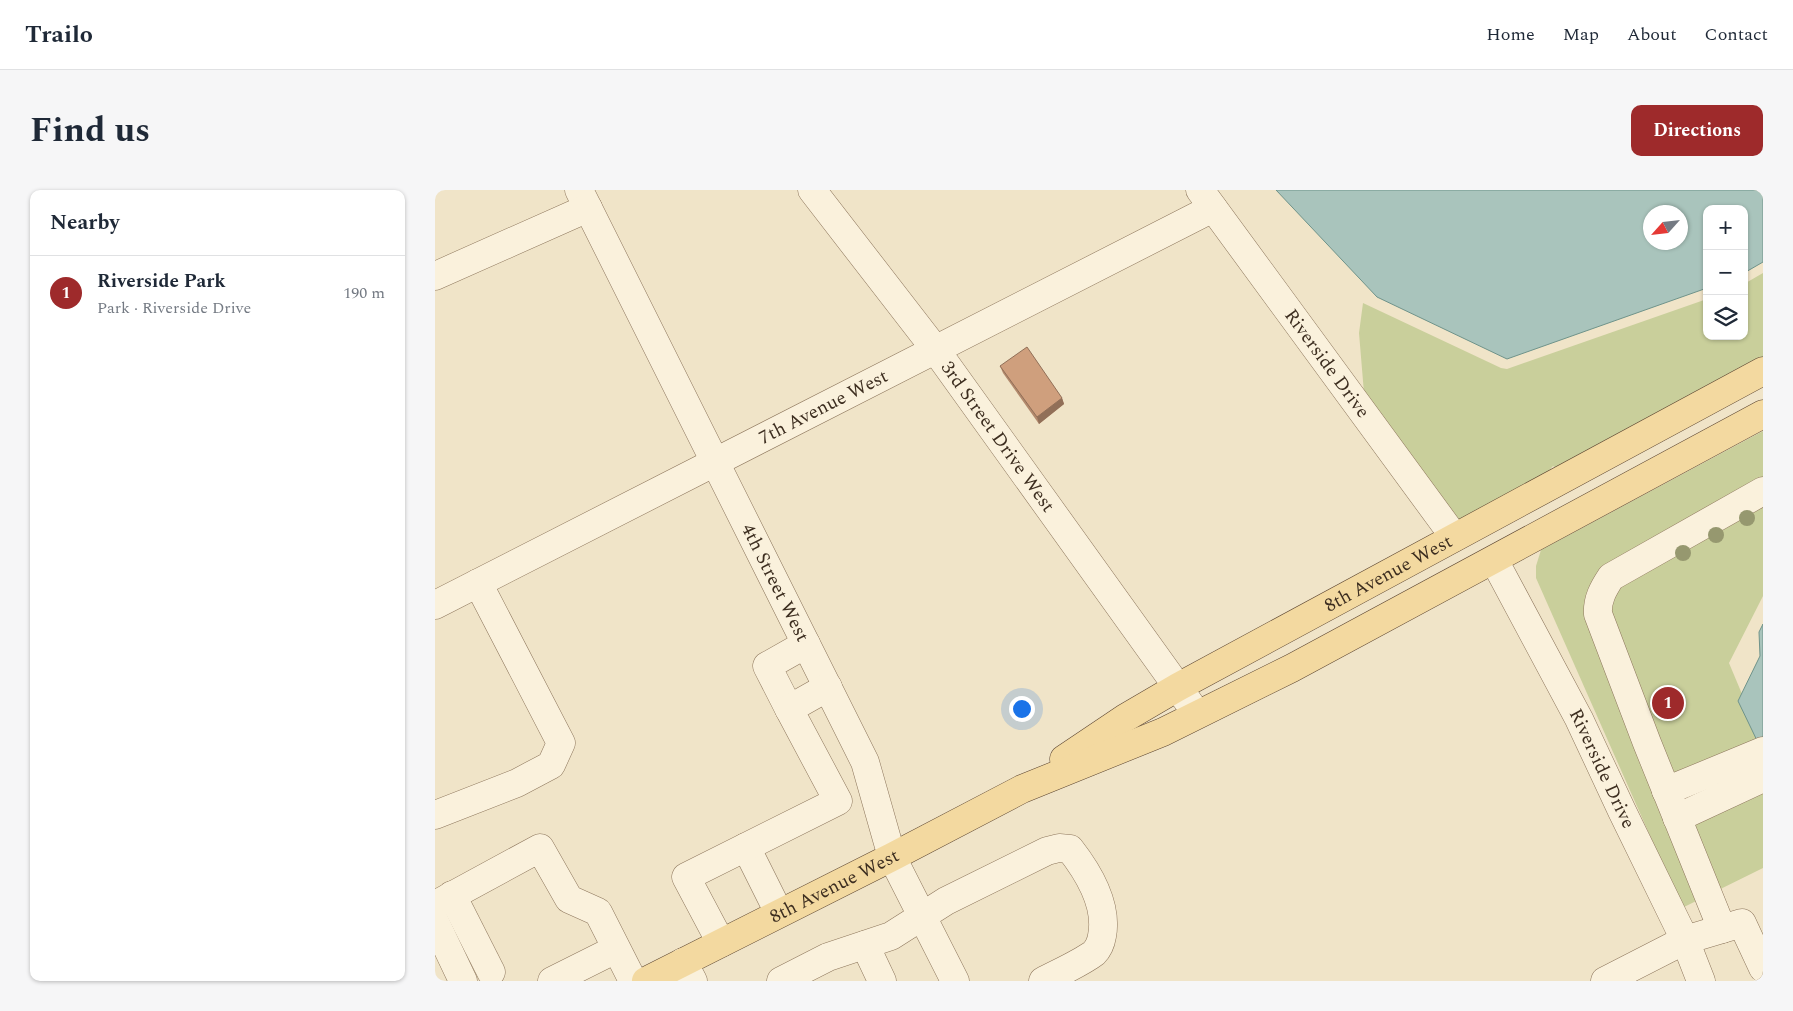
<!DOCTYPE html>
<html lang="en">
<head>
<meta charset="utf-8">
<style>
	:root { --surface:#fff; --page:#f6f6f7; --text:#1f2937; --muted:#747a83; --line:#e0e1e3; --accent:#9e2a2b }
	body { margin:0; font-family:Spectral,serif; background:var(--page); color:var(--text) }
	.controls { position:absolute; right:15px; top:15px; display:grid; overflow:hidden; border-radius:10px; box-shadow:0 1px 4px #0004 }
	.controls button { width:45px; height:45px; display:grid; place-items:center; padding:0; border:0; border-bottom:1px solid var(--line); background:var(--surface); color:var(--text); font:25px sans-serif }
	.compass { position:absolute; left:1208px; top:15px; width:45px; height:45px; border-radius:50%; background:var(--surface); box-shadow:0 1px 4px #0004; rotate:243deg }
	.you { position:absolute; left:586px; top:518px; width:18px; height:18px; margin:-12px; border:4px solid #fff; border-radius:50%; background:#1a73e8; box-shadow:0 0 0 8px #1a73e833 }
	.badge { display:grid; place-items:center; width:32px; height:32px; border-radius:50%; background:var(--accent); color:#fff; font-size:16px; font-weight:700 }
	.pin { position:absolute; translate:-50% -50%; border:2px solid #fff; box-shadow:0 1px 5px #0006 }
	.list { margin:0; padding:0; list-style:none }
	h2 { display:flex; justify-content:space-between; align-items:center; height:65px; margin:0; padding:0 20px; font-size:21px }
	h2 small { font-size:16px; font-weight:400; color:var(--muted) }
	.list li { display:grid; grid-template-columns:32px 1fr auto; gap:15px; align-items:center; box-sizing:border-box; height:75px; padding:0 20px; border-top:1px solid var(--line) }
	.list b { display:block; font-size:19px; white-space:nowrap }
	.list p { margin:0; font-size:16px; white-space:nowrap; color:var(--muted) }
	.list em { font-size:16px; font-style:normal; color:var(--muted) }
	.icon { flex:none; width:28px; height:28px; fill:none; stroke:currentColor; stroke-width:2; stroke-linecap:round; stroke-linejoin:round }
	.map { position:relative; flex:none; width:1328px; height:791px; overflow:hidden; border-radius:10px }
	header { display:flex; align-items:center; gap:30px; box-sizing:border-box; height:70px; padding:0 25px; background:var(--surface); border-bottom:1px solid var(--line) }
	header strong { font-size:24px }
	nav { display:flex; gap:28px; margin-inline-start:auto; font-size:18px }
	.intro { display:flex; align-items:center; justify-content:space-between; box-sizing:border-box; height:120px; padding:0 30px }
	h1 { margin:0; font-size:35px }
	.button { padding:12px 22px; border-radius:10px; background:var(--accent); color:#fff; font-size:18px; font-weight:700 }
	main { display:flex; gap:30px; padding:0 30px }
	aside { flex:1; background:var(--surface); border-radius:10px; box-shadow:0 1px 4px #0004 }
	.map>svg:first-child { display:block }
	.green { fill:#c9cf9b }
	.water { fill:#a9c4bc; stroke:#6f938a; fill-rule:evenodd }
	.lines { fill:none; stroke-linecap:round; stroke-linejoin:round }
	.minor-casing { stroke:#8d765c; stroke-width:29 }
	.major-casing { stroke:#5b4430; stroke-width:29 }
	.minor { stroke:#faf1dc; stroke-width:28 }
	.major { stroke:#f3d9a0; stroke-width:28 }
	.tree { fill:#96986f }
	.wall { fill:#b2896c }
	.shaded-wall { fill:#916f58 }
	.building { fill:#cf9f7d; stroke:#916f58 }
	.labels { text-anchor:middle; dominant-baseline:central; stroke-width:5; stroke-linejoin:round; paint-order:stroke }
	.street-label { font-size:19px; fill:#3d2e20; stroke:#f7eed8 }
</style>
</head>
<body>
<header>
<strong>Trailo</strong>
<nav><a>Home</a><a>Map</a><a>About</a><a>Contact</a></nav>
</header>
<div class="intro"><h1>Find us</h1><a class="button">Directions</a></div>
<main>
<aside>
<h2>Nearby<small></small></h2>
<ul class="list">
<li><span class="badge">1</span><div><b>Riverside Park</b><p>Park · Riverside Drive</p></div><em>190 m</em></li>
</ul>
</aside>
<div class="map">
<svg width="1328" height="791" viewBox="0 0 1328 791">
	<rect width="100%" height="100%" fill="#f0e4c8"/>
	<!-- green -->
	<g class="green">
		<polygon points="1328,83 1328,167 1121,278 1118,276 1111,284 1023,332 929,203 924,143 928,113 1066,178 1072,179 1272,109 1272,146 1309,146 1309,94"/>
		<polygon points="1328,241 1328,406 1294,473 1328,554 1328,678 1247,718 1101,388 1101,376 1106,360"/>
	</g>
	<!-- water -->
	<g class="water">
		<path d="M841,0H1328V72L1309,83V19H1272V98L1072,169L942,107ZM1216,22H1246V52H1216Z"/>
		<polygon points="1328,434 1328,563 1303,511 1325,466 1324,442"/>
	</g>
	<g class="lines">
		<defs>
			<g id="minor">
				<path id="s1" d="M144,0L430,572L457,667L520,791"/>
				<path id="s2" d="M377,0L500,159L762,524"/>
				<path id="s3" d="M765,0L1012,337L1018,348"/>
				<polyline points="0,86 153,18"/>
				<path id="s4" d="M1059,370L1144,529L1187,621L1250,750L1266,791"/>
				<path id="s5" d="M0,415L778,18"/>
				<polyline points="354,519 332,476 371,454"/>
				<polyline points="1231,601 1328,561"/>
				<polyline points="0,625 82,593 116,575 126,553 43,393"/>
				<polyline points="1242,628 1328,588"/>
				<polyline points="311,657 344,723"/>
				<polyline points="17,705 56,782"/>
				<polyline points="0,715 105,658 134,709 163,722 198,791"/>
				<polyline points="0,732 28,791"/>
				<path d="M1287,739L1212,553L1163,424C1162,410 1168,399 1176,387L1328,301"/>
				<polyline points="286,753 251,687 403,611 354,519 393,497"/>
				<polyline points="430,755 447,791"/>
				<polyline points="248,772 258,791"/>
				<polyline points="117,791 181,759"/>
				<path d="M346,791L393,767L456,746L511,711L612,661L624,658L635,659C653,682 673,715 667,746C666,752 663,759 659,763C646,773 623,783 608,791"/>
				<polyline points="1170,791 1250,750 1307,733 1328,778"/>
			</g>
			<g id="major">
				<path id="s6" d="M629,569L690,528L743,497L1328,181"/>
				<path id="s7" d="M211,791L457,667L587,599L728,542L857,478L1328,224"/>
			</g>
		</defs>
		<!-- minor casing -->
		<use href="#minor" class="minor-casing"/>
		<!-- major casing -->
		<use href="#major" class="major-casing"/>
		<!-- minor -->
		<use href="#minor" class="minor"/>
		<!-- major -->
		<use href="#major" class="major"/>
	</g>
	<!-- trees -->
	<g class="tree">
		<circle cx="1312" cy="328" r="8"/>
		<circle cx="1281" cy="345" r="8"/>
		<circle cx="1248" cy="363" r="8"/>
	</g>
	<!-- wall -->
	<polygon class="wall" points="565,176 627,208 629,214 604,234 568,183"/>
	<!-- shaded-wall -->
	<polygon class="shaded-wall" points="627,208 629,214 604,234 602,227"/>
	<!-- building -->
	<polygon class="building" points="592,157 627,208 602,227 565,176"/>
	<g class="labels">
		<!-- street labels -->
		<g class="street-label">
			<text stroke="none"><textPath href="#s3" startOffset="215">Riverside Drive</textPath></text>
			<text stroke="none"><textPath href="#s5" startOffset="436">7th Avenue West</textPath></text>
			<text stroke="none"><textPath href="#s2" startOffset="309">3rd Street Drive West</textPath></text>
			<text stroke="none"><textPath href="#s6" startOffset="374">8th Avenue West</textPath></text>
			<text stroke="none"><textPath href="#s1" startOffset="439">4th Street West</textPath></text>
			<text stroke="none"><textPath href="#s4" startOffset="235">Riverside Drive</textPath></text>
			<text stroke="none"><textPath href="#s7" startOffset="211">8th Avenue West</textPath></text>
		</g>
	</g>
</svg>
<div class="controls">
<button>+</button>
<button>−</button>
<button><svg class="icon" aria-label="layers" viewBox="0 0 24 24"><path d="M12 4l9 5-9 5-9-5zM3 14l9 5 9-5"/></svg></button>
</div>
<svg class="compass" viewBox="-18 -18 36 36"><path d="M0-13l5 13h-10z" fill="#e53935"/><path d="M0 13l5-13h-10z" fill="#747a83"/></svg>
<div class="you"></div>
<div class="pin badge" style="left:1233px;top:513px">1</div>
</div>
</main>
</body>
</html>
